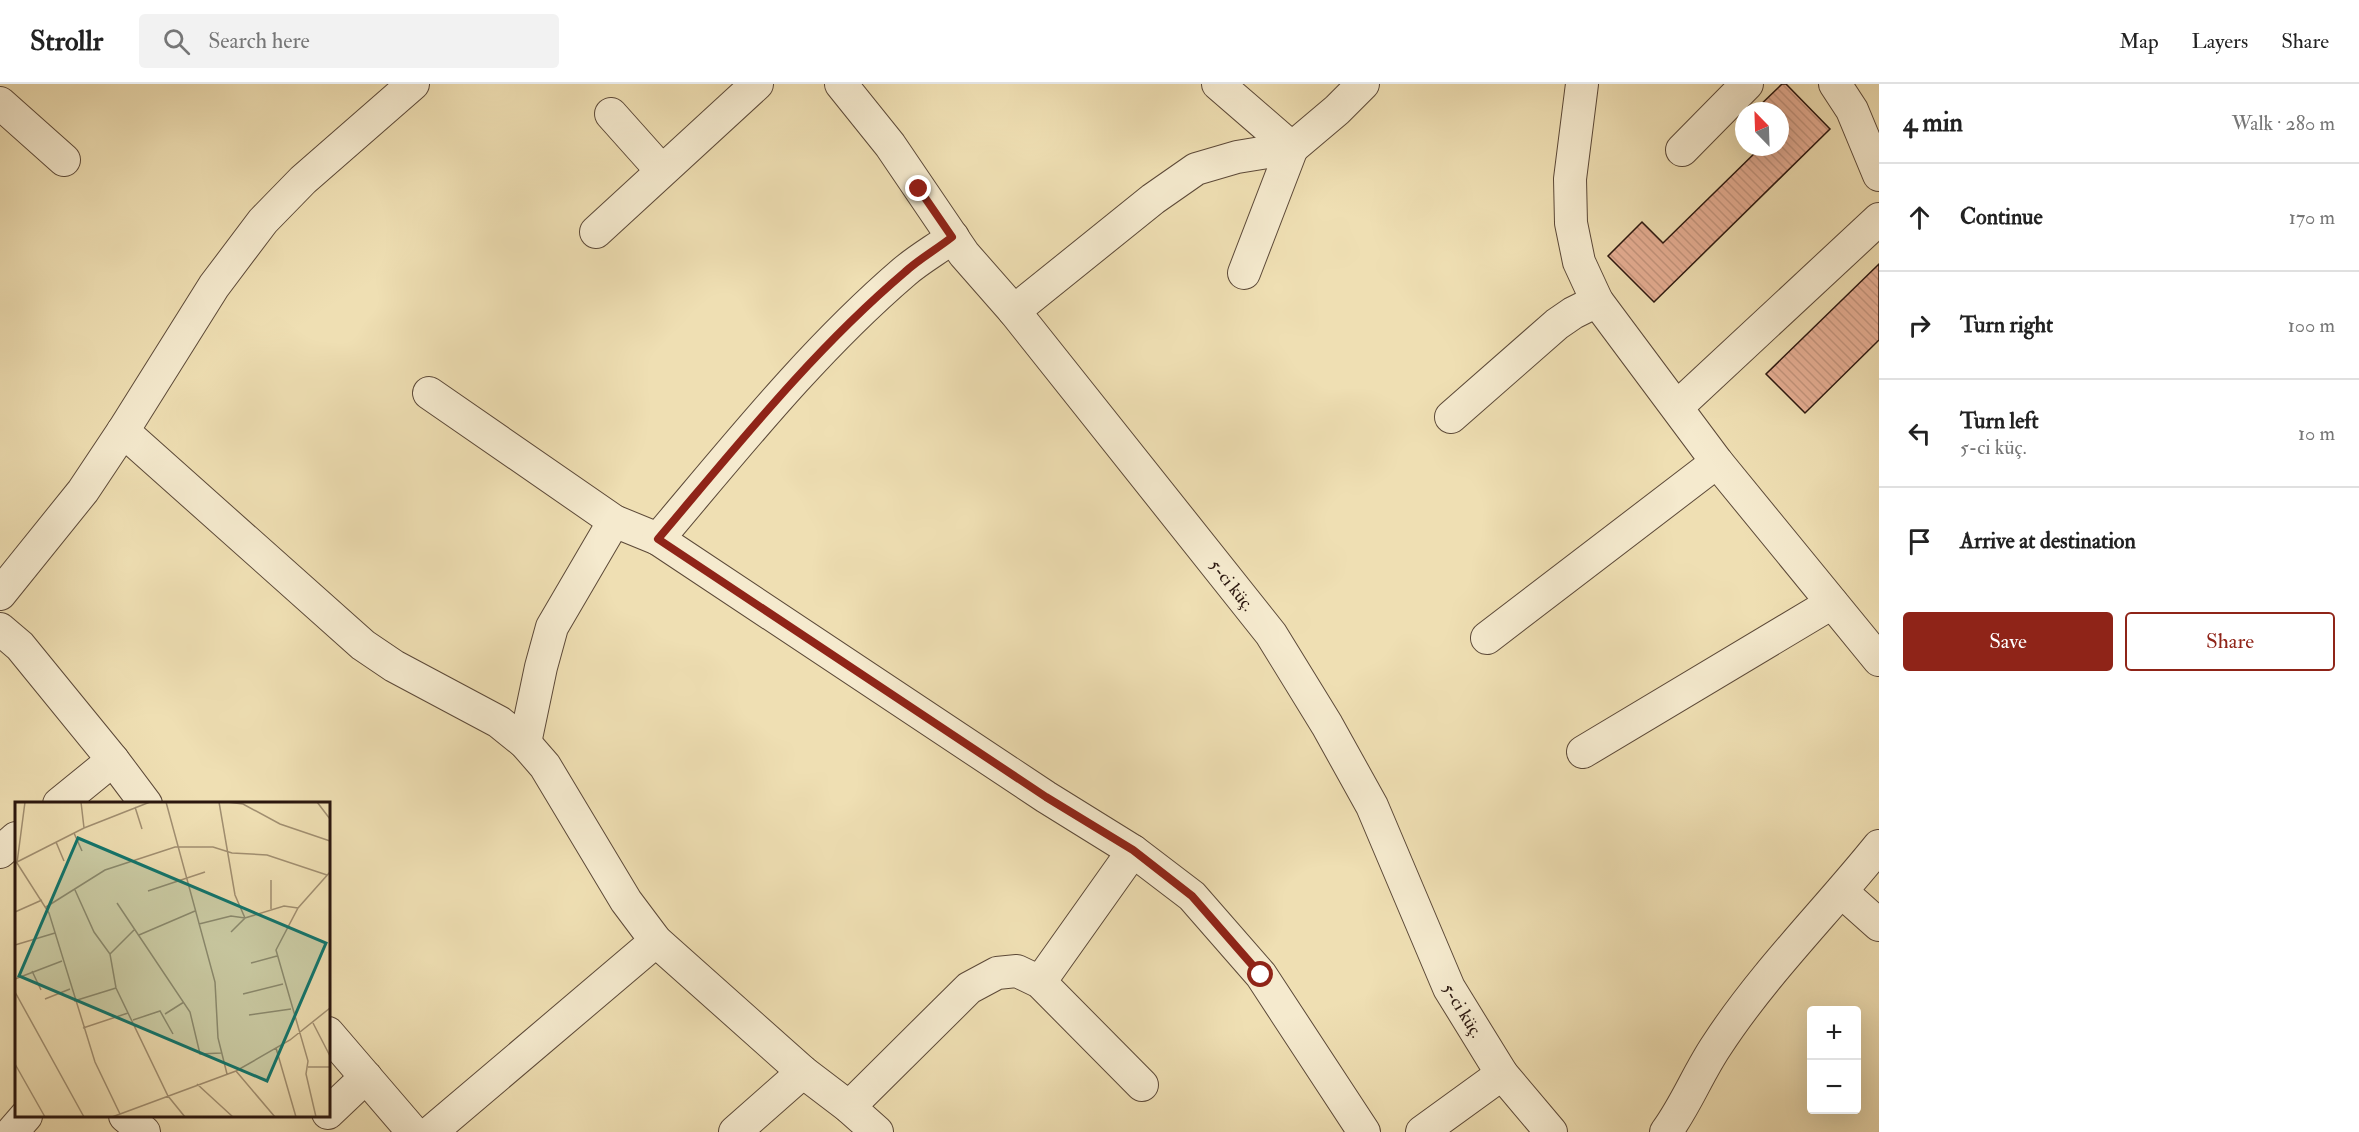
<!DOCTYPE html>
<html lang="en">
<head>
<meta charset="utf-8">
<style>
	:root { --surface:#fff; --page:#f2f2f2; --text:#222; --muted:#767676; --line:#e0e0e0; --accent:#8f2418 }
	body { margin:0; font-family:"IM FELL Double Pica",serif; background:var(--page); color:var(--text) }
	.controls { position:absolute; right:18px; bottom:18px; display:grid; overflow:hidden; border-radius:6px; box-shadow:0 6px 24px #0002 }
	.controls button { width:54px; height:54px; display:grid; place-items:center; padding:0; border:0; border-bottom:2px solid var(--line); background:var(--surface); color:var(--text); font:30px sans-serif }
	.compass { position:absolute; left:1735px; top:18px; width:54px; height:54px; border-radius:50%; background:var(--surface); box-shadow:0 6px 24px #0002; rotate:337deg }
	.stop { position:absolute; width:18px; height:18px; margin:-14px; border:4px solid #8f2418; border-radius:50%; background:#fff }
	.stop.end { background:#8f2418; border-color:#fff; box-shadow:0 2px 6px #0008 }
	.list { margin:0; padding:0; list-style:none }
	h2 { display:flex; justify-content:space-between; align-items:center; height:78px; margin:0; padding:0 24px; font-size:26px }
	h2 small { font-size:20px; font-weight:400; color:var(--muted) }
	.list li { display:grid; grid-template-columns:39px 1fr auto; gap:18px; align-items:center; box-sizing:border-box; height:108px; padding:0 24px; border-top:2px solid var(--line) }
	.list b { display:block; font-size:22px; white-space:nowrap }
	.list p { margin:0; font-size:20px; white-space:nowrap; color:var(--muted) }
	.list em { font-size:20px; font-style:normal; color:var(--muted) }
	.actions { display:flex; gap:12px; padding:18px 24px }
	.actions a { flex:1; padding:14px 0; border:2px solid var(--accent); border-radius:6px; text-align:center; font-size:21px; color:var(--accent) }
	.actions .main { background:var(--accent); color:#fff }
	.icon { flex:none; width:33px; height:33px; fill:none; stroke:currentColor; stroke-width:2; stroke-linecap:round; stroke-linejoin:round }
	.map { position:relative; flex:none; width:1879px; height:1048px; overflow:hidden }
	header { display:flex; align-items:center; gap:36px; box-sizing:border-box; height:84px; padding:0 30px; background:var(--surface); border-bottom:2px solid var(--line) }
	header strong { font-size:28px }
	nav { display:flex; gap:33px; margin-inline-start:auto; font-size:21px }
	.search { width:420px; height:54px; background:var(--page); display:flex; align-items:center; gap:15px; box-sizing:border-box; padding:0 21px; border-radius:6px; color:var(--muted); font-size:22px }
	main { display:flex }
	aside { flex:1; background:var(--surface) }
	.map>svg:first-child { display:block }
	.building { fill:url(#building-back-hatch); stroke:#2b170f; stroke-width:1.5 }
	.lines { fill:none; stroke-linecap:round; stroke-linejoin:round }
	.minor-casing { stroke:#5c4938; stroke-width:34 }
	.minor { stroke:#f5eace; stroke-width:32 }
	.route { stroke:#8f2418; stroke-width:8 }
	.labels { text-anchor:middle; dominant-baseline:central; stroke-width:6; stroke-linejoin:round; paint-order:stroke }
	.street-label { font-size:18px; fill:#2b170f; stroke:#f5eace }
	.inset-road { fill:none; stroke:#a18f71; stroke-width:1.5 }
	.view { fill:#0f766e; fill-opacity:0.15; stroke:#0f766e; stroke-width:3 }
	.inset-edge { fill:none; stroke:#2b170f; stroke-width:3 }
</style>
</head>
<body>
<header>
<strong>Strollr</strong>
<div class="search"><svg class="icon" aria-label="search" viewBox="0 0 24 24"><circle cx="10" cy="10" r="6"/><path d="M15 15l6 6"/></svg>Search here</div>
<nav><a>Map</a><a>Layers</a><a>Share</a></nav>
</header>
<main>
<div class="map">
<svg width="1879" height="1048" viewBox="0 0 1879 1048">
	<defs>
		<pattern id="building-back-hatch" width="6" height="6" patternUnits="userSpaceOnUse" patternTransform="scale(1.5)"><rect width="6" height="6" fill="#e7af95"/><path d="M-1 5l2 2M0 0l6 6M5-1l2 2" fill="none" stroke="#c6967f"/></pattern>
	</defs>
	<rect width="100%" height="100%" fill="#efdfb3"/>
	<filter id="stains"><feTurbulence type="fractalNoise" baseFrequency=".00333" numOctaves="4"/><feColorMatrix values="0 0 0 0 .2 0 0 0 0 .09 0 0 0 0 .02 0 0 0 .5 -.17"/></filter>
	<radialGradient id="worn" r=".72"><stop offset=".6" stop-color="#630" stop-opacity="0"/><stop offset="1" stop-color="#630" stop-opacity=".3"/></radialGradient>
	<!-- building -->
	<g class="building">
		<polygon points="1782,0 1786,0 1830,45 1654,218 1608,172 1642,138 1663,159 1761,63 1780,63 1780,27 1754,27"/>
		<polygon points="1879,180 1879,256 1805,329 1766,290"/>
	</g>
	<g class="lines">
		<defs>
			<g id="minor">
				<path id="s1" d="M841,0L890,61L964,170L1014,227L1271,550L1327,641L1372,722L1449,904L1502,990L1551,1048"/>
				<polyline points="1218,0 1292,64 1244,189"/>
				<polyline points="1582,0 1570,95 1571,139 1579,178 1597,217 1717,378 1879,576"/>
				<polyline points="1835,0 1852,26 1879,91"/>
				<polyline points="0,19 64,76"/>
				<polyline points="611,30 661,86"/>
				<polyline points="1682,66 1747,0"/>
				<polyline points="596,148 757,0"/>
				<polyline points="1014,227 1153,115 1196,85 1237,73 1292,64 1337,26 1363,0"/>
				<polyline points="429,309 614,437 658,455 1046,713 1133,767 1192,812 1261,891 1364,1048"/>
				<polyline points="1677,323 1879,135"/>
				<polyline points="1451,333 1557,240 1573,229 1597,217"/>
				<polyline points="123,347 363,561 394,582 499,638 525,659 545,682 626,817 656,857 803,988 849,1023 877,1048"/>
				<path d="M658,455C736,363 812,267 904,188C919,175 937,165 953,153"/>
				<polyline points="0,510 83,407 123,347 214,202 263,137 303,96 413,0"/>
				<polyline points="0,545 20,562 113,676 146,720"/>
				<polyline points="1487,554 1717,378"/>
				<polyline points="525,659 541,583 552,543 614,437"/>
				<polyline points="1583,668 1832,519"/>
				<polyline points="59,720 113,676"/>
				<polyline points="0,768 16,754"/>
				<polyline points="1842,808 1879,841"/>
				<polyline points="1040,898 1133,767"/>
				<polyline points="328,949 413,1048"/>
				<polyline points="849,1023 969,904 997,889 1017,887 1040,898 1142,1001"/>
				<polyline points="328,1029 366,993"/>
				<polyline points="125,1032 144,1048"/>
				<polyline points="12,1048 26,1032"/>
				<polyline points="431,1048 656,857"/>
				<polyline points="735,1048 803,988"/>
				<polyline points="1422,1048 1502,990"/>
				<path d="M1666,1048C1686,1021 1698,989 1717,961C1764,889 1826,828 1879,762"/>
			</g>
		</defs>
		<!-- minor casing -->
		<use href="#minor" class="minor-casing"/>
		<!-- minor -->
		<use href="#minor" class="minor"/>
	</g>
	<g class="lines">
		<!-- route -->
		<path class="route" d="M919,105L952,153C937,165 919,175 905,188C812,267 736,363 658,455L1046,713L1133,766L1192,812L1261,891"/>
	</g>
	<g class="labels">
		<!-- street labels -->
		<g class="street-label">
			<text stroke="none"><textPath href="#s1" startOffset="636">5-ci küç.</textPath></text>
			<text stroke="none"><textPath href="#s1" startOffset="1122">5-ci küç.</textPath></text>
		</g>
	</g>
	<!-- overview -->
	<g transform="translate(15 718)">
		<rect width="315" height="315" fill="#efdfb3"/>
		<path class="inset-road" d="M10,0L2,61L34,111L80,260L105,312M66,0L69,26M151,0L200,180L203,236L212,272M204,0L220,93L230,116L216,130M212,0L228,2L265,22L315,39M302,0L315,17M120,5L127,27M59,31L67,49M41,40L49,59M0,61L69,26L135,0M256,78V107M60,88L79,130L95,152L101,186L153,294L170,315M133,89L190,70M102,101L175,210L185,252L206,251M31,105L90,68L160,45H198L217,51L252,53L312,73M0,110L27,98M184,122L216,114L230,116L269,104L283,106M124,133L180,109M0,143L40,131M95,152L119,128M236,161L262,154M17,169L26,188M0,177L47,159M0,190L69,315M228,192L268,182M30,197L55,187M59,199L101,186M150,212L169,200M234,213L276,207M118,218L145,209L158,232M298,221L315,254M68,226L113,211M261,246L281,315M0,262L30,315M293,265H315M221,269L260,315M182,282L218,315M97,315L221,269L275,238L315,206M301,315L291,272L293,259L261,148L283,106L315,70"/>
		<path class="view" d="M63,36L311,141L252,279L4,174Z"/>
		<rect width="315" height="315" class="inset-edge"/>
	</g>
	<rect width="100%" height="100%" filter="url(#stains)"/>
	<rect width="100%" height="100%" fill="url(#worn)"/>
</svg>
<div class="controls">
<button>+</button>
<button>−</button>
</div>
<svg class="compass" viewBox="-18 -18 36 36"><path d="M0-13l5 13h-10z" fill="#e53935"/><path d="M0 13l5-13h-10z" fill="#767676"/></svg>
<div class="stop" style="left:1261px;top:891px"></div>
<div class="stop end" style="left:919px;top:105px"></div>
</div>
<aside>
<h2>4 min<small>Walk · 280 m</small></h2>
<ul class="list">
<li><svg class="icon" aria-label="ahead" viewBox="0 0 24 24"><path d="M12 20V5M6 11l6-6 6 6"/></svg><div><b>Continue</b></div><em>170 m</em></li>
<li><svg class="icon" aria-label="right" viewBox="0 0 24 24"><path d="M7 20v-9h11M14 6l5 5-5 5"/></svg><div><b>Turn right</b></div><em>100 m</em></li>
<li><svg class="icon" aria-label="left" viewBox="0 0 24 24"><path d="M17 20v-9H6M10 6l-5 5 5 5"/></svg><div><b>Turn left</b><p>5-ci küç.</p></div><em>10 m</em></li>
<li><svg class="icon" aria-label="arrive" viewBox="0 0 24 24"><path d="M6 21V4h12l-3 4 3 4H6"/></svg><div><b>Arrive at destination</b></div></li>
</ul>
<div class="actions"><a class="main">Save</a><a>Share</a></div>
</aside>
</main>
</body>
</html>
